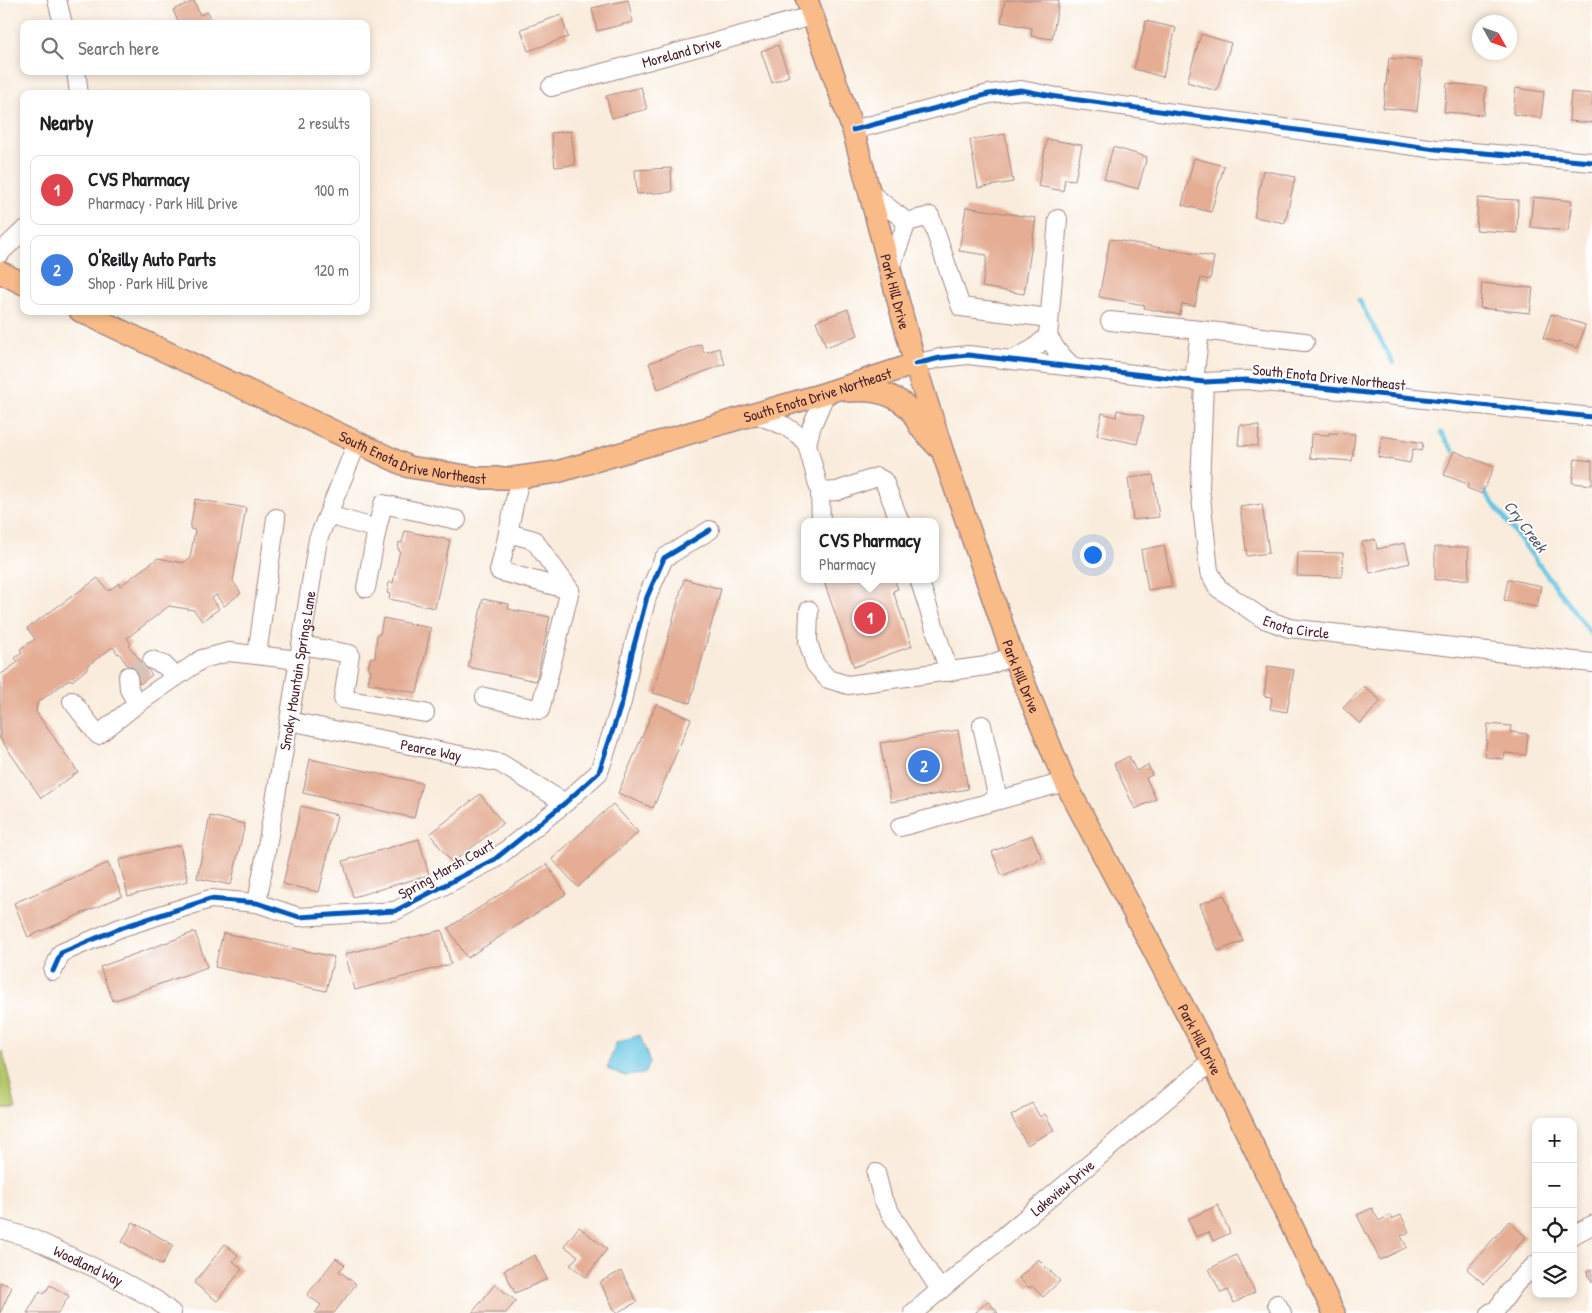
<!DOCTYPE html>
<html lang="en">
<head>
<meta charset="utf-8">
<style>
	:root { --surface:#fff; --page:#f6f6f6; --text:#202124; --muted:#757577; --line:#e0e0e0; --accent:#2563eb }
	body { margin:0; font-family:"Patrick Hand",sans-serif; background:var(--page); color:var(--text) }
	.controls { position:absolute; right:15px; bottom:15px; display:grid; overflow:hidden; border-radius:10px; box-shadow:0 2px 8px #0003 }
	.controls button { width:45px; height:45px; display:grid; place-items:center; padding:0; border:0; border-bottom:1px solid var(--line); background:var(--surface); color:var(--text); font:25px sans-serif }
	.compass { position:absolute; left:1472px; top:15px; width:45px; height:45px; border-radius:50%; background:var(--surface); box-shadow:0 2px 8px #0003; rotate:130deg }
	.you { position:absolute; left:1092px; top:554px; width:18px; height:18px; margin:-12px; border:4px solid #fff; border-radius:50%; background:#1a73e8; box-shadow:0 0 0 8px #1a73e833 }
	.badge { display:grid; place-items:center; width:32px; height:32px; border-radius:50%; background:var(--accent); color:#fff; font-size:16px; font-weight:700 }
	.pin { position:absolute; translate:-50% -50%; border:2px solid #fff; box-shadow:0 1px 5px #0006 }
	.popup { position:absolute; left:801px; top:518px; width:138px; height:65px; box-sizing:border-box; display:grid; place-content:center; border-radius:10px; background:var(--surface); filter:drop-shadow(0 1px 4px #0005); font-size:16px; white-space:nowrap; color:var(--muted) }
	.popup b { font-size:19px; color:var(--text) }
	.popup::after { content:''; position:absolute; left:50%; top:100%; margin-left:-10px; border:10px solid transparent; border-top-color:var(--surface) }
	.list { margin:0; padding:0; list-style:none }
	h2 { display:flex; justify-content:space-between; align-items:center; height:65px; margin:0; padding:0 20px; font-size:21px }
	h2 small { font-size:16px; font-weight:400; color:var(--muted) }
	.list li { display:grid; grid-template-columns:32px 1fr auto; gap:15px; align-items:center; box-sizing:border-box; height:70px; margin:0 10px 10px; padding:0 10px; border:1px solid var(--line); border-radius:10px }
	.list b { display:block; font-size:19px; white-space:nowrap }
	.list p { margin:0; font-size:16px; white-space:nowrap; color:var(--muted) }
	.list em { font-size:16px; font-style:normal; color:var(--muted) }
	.icon { flex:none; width:28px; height:28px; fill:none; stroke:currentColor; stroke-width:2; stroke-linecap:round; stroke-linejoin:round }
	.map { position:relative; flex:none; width:1592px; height:1313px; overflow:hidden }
	.search { position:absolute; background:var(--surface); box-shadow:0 2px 8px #0003; left:20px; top:20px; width:350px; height:55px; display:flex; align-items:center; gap:12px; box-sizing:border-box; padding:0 18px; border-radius:10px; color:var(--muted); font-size:19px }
	.panel { position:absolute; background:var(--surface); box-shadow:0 2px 8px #0003; left:20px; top:90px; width:350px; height:225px; border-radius:10px }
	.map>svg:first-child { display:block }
	.green { fill:#b5c669; stroke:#80724a }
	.water { fill:#65c6e3; stroke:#587287 }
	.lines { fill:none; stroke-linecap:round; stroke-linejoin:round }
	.stream { stroke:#65c6e3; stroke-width:4.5 }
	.building { fill:#e4ad94 }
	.minor-tunnel { stroke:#d6c3b9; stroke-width:18; stroke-dasharray:18 9; stroke-linecap:butt }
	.minor-casing { stroke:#a28684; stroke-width:20 }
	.major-casing { stroke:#a28684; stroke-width:24 }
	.minor { stroke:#fff; stroke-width:18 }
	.major { stroke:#f9bc89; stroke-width:21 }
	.cycleway-casing { stroke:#fff; stroke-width:8 }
	.cycleway { stroke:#0057b8; stroke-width:5 }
	.labels { text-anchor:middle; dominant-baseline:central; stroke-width:4; stroke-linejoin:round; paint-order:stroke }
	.street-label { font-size:15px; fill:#4a1f2b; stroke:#fff }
	.water-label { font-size:16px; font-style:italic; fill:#53596b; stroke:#fff }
</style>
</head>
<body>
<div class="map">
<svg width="1592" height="1313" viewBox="0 0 1592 1313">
	<rect width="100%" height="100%" fill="#fff"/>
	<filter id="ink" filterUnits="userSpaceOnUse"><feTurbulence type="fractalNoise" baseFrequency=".02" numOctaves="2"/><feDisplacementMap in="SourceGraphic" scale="10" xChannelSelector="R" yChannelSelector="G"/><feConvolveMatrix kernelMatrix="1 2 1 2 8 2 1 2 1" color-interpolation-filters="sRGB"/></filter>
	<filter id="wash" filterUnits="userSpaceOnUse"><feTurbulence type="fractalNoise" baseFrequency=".0096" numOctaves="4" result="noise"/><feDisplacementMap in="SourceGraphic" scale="20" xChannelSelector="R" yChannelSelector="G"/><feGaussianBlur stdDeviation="1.12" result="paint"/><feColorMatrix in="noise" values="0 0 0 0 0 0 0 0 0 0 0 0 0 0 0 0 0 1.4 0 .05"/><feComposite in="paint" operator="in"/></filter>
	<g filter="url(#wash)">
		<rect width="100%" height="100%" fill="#f9ecdc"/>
		<!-- green -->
		<polygon class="green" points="0,1052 3,1052 16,1109 0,1109"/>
		<!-- water -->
		<polygon class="water" points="640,1035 650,1063 644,1074 625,1076 607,1069 616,1043"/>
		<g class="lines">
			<!-- stream -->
			<g class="stream">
				<polyline points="1359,300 1393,363"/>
				<polyline points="1441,433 1456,454"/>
				<polyline points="1480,486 1592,635"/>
			</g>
		</g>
		<g id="blocks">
			<!-- building -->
			<g class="building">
				<polygon points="628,0 633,22 597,31 592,8"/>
				<polygon points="1005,0 1059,0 1052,39 1031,36 1032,28 1001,22"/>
				<polygon points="194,1 200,15 208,12 213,24 179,24 173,10"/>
				<polygon points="561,15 568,37 528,51 521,29"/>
				<polygon points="1146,21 1176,28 1163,77 1134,69"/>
				<polygon points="1201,34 1231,43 1217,91 1187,82"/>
				<polygon points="778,45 789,76 772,83 761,51"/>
				<polygon points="1389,58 1422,61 1417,111 1383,108"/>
				<polygon points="1447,83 1486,87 1483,115 1444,112"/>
				<polygon points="641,87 647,109 612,118 606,96"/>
				<polygon points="1516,88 1544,92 1541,118 1513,114"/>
				<polygon points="1571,92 1592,94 1592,123 1569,121"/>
				<polygon points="571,131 575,165 555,167 551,133"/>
				<polygon points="1005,134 1013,182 978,188 970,140"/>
				<polygon points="1047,139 1082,145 1075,180 1065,179 1063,191 1038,186"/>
				<polygon points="1113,147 1147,157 1138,189 1104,179"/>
				<polygon points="1194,158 1224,166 1211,212 1182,205"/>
				<polygon points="671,168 672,192 637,194 635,170"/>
				<polygon points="1263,170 1295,177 1285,223 1254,217"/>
				<polygon points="1533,197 1572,201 1568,231 1530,227"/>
				<polygon points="1478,198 1518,200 1517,233 1476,230"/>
				<polygon points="966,207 1036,218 1024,294 982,287 987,255 959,251"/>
				<polygon points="1110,239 1214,257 1210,280 1201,278 1195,306 1182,304 1180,315 1144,308 1145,305 1099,297"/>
				<polygon points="1482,283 1533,288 1530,313 1480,308"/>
				<polygon points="848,309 858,335 826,347 816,321"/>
				<polygon points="1551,314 1585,325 1578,348 1543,338"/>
				<polygon points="701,344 704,353 719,348 725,364 658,389 649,363"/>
				<polygon points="1117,410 1144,416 1137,444 1097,435 1102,413 1116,417"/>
				<polygon points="1240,425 1259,426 1258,446 1238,445"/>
				<polygon points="1329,433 1355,434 1352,461 1310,458 1311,434 1329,435"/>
				<polygon points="1382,436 1423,443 1421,451 1413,449 1410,463 1378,457"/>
				<polygon points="1454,451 1494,467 1482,494 1467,488 1468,484 1444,475"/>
				<polygon points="1575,459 1592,461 1592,485 1572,483"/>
				<polygon points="1153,475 1159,517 1133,520 1128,478"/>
				<polygon points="195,499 246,508 233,581 241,593 224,606 216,595 212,598 219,609 202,621 194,610 169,606 127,638 131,644 129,646 152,675 140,684 119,653 118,654 113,647 87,666 88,668 72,681 70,679 37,703 36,712 78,772 41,798 0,738 0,675 18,662 15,658 22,653 20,649 35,639 27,628 98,578 108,591 119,583 120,586 158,558 183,563 190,558 195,530 190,529"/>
				<polygon points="1262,504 1269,553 1247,556 1240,507"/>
				<polygon points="405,531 450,540 435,608 389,599 390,594 387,593 389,582 393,583 400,550 398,550 399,542 402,543"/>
				<polygon points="1375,539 1377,549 1405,543 1410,563 1370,573 1362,542"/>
				<polygon points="1164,545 1172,586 1148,590 1141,550"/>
				<polygon points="1435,547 1468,547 1469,579 1435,580"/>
				<polygon points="1298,552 1343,553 1342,577 1297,576"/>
				<polygon points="684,579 721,589 690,703 653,693"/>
				<polygon points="833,579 894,579 898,589 893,591 912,646 854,667 824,582"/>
				<polygon points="1508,579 1541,586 1537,607 1504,600"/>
				<polygon points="483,599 509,604 508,609 550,617 536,681 468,667"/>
				<polygon points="383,618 431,628 417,693 368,683 371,670 368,669 371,657 375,658 377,634 380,634"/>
				<polygon points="1268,666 1294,670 1287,712 1270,709 1272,697 1264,696"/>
				<polygon points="1364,686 1381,701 1360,724 1343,708"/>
				<polygon points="656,704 691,719 653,808 618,793"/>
				<polygon points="1488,724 1511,726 1510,732 1528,734 1526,755 1505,753 1504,759 1485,757"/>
				<polygon points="958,730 968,789 891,802 880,743"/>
				<polygon points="1129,756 1136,771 1148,765 1152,775 1146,778 1156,799 1135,809 1114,764"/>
				<polygon points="310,759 422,783 414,818 303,793"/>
				<polygon points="480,794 503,823 452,863 430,834"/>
				<polygon points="613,804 638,832 578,887 552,859"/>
				<polygon points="301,806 337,815 319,892 283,884"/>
				<polygon points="210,816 245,824 231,885 197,878"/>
				<polygon points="1032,835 1042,858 1002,876 992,852"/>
				<polygon points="419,839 429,875 353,897 343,861"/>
				<polygon points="180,845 188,881 128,896 119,860"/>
				<polygon points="108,863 122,896 28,937 14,903"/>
				<polygon points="547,864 566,894 467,958 448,928"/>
				<polygon points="1224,895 1243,941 1218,951 1200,904"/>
				<polygon points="442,930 451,964 355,990 345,954"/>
				<polygon points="195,932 207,967 113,1001 100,967"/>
				<polygon points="223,933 334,957 326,991 215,967"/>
				<polygon points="1032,1103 1040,1117 1045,1114 1054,1130 1027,1145 1011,1116"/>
				<polygon points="1218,1205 1230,1233 1213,1241 1209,1232 1196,1237 1188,1219"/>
				<polygon points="1372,1208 1379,1221 1390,1215 1392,1219 1401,1215 1409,1232 1401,1236 1407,1247 1380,1260 1357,1215"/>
				<polygon points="1509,1221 1526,1237 1484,1284 1467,1269"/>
				<polygon points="133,1222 173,1245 162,1265 122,1242"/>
				<polygon points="579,1227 607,1249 586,1277 570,1265 578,1256 564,1246"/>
				<polygon points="225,1244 238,1255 233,1261 242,1269 217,1301 194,1283"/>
				<polygon points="535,1255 547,1279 515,1293 504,1270"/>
				<polygon points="1236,1255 1255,1292 1234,1303 1228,1290 1221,1293 1209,1269"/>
				<polygon points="336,1258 345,1265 339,1271 356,1284 334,1313 315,1313 321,1305 307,1295"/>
				<polygon points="1038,1259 1060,1281 1043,1297 1032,1286 1029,1288 1019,1278"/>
				<polygon points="1592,1269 1592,1283 1587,1271"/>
				<polygon points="621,1271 637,1302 616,1313 600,1282"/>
				<polygon points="0,1282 12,1287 0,1313"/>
				<polygon points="495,1284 516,1301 506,1313 472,1313"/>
				<polygon points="50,1285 69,1296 58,1313 27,1313 40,1291 44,1294"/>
				<polygon points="988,1301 998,1313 975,1313"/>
			</g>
		</g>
	</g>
	<g filter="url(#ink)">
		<use href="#blocks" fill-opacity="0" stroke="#a28684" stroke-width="1"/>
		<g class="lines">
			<!-- minor-tunnel -->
			<polyline class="minor-tunnel" points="128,676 152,660"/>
			<defs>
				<g id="minor">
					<polyline points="57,0 63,24"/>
					<polyline points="76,71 79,94"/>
					<path id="s1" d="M551,87L812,16"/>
					<polyline points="853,130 989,94 1021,90 1057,97 1436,149 1592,162"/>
					<polyline points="870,193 907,222 930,216 961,307 1049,318"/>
					<polyline points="1058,219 1048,336 1057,351 1072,366"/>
					<polyline points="0,253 24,230"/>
					<polyline points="890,269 907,222"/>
					<polyline points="1110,321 1200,330"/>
					<polyline points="1012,360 1033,349 1048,336"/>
					<polyline points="915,364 940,358 968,355 1204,382 1246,380 1592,417"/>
					<polyline points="1194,381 1200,330 1305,342"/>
					<path id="s2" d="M1204,382L1200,488L1209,571L1218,588L1262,618L1289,628L1592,663"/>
					<polyline points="755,414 785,426 800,436 807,444 820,492 821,522"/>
					<polyline points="807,444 812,425 826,393"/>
					<polyline points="820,492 837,491 877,477 884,481 900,522"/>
					<polyline points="328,515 377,529 366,588"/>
					<polyline points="377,529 383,504 457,520"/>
					<polyline points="508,533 499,571 570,590"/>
					<polyline points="919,579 949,672"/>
					<polyline points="809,610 808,642 815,664 828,679 848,685 986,666 1013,656"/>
					<polyline points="301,645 350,654 343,699 425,713"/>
					<polyline points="257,655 276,518"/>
					<polyline points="152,660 164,665 176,677"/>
					<polyline points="128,676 129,689 137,704"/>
					<polyline points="485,697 540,710 570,590 534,540 508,533 520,477"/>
					<polyline points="72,701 98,735 137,704 202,659 229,652 299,660"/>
					<path id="s3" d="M289,721L500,763L565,803"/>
					<polyline points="982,725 998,800"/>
					<polyline points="900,827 1065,782"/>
					<path id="s4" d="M257,903L289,721L318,539L357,443"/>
					<polyline points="53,971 61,953 120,928 210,899 257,903 299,917 395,911 495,859 565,803 599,772 622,702 632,653 647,597 664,558 710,530"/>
					<polyline points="876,1173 883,1200 891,1214 940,1290"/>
					<path id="s5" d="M0,1229L31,1238L112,1276L156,1300L172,1313"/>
					<polyline points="1573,1235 1592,1225"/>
					<polyline points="1277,1304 1282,1313"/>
					<path id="s6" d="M913,1313L1212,1061"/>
					<polyline points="1490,1313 1496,1310 1516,1283 1536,1264"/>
				</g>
				<g id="major">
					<path id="s7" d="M807,0L853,130L915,364L943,453L1013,656L1065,782L1212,1061L1334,1313"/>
					<polyline points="0,272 24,284"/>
					<path id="s8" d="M80,311L409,467L479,478H513L557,472L826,393L915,364"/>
					<path d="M849,391C871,389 895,393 911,411C915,416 917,423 921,428C925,434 932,440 937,446"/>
				</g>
			</defs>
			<!-- minor casing -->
			<use href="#minor" class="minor-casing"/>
			<!-- major casing -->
			<use href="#major" class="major-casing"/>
			<!-- minor -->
			<use href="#minor" class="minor"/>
			<!-- major -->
			<use href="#major" class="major"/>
			<defs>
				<g id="cycleway">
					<polyline points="853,130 989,94 1021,90 1057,97 1436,149 1592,162"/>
					<polyline points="915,364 940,358 968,355 1204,382 1246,380 1592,417"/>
					<polyline points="53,971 61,953 120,928 210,899 257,903 299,917 395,911 495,859 565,803 599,772 622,702 632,653 647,597 664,558 710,530"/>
				</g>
			</defs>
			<!-- cycleway casing -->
			<use href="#cycleway" class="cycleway-casing"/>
			<!-- cycleway -->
			<use href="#cycleway" class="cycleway"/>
		</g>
	</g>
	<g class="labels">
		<!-- street labels -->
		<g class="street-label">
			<text stroke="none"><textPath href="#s1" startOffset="135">Moreland Drive</textPath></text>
			<text stroke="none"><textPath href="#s7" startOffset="305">Park Hill Drive</textPath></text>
			<text transform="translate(1329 377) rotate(6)">South Enota Drive Northeast</text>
			<text stroke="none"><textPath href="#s8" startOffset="785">South Enota Drive Northeast</textPath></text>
			<text stroke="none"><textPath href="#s8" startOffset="365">South Enota Drive Northeast</textPath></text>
			<text stroke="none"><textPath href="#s2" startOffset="298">Enota Circle</textPath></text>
			<text stroke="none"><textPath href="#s4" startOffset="236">Smoky Mountain Springs Lane</textPath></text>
			<text stroke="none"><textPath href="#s7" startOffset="710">Park Hill Drive</textPath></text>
			<text stroke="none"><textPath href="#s3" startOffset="145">Pearce Way</textPath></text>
			<text transform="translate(446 869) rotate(-29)">Spring Marsh Court</text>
			<text stroke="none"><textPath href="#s7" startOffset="1115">Park Hill Drive</textPath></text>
			<text stroke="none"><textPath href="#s6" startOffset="195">Lakeview Drive</textPath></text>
			<text stroke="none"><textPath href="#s5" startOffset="96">Woodland Way</textPath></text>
		</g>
		<!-- water labels -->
		<g class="water-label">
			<text transform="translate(1526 526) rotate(53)">Cry Creek</text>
		</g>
	</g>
</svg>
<div class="controls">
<button>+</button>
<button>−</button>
<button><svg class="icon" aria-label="locate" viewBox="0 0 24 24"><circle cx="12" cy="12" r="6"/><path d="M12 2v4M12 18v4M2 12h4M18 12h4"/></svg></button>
<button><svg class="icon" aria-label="layers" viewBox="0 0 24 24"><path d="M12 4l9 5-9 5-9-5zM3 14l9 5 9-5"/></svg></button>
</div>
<svg class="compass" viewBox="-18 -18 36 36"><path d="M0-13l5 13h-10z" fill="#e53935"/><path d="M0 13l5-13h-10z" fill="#757577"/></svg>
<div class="you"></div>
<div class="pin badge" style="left:870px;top:618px;background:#e0444e">1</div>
<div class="popup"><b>CVS Pharmacy</b>Pharmacy</div>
<div class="pin badge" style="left:924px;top:766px;background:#3f7fe0">2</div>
<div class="search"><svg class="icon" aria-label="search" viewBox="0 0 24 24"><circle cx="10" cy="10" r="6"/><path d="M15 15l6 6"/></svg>Search here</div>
<section class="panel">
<h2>Nearby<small>2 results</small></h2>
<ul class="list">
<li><span class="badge" style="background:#e0444e">1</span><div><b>CVS Pharmacy</b><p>Pharmacy · Park Hill Drive</p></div><em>100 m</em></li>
<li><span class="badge" style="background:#3f7fe0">2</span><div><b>O'Reilly Auto Parts</b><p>Shop · Park Hill Drive</p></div><em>120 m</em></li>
</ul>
</section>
</div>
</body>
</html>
